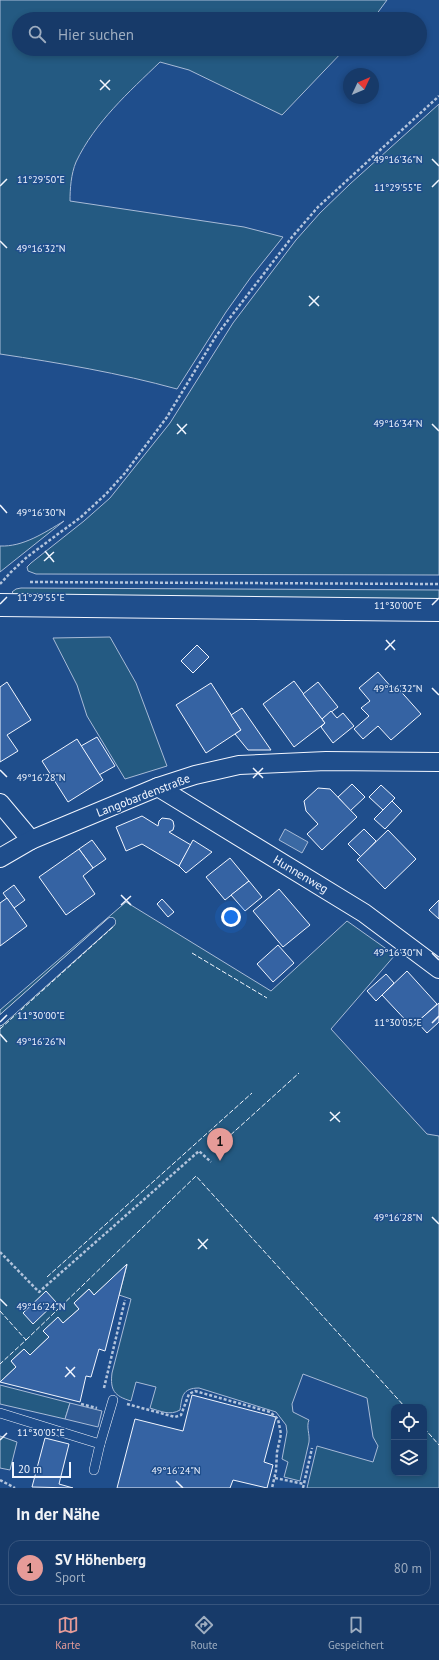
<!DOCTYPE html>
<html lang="de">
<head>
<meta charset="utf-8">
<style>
	:root { --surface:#173a69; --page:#20416f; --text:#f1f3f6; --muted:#9eadc0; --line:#36547d; --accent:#e69b98 }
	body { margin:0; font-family:"PT Sans",sans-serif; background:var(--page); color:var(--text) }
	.controls { position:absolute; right:12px; bottom:12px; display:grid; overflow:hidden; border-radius:8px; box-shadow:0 2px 6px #0003 }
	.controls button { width:36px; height:36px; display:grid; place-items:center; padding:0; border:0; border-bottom:1px solid var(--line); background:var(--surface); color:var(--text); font:20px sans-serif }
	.compass { position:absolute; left:343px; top:68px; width:36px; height:36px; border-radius:50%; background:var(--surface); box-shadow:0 2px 6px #0003; rotate:46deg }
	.scale { position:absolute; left:12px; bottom:10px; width:59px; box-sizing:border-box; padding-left:4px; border:2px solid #f2f6ff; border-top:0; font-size:11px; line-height:14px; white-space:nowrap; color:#f2f6ff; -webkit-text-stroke:3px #1f4e8c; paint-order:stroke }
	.you { position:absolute; left:231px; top:917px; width:14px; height:14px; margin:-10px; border:3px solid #fff; border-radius:50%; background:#1a73e8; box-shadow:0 0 0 6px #1a73e833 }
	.badge { display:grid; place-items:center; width:26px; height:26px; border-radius:50%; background:var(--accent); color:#111; font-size:13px; font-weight:700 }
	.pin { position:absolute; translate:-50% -33px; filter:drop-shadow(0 1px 2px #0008) }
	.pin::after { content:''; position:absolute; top:21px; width:14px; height:12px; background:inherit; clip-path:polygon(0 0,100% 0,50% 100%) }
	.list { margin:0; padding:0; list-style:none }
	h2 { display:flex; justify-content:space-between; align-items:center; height:52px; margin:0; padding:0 16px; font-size:17px }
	h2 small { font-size:13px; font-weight:400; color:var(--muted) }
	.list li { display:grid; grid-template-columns:26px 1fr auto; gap:12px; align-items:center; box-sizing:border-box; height:56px; margin:0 8px 8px; padding:0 8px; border:1px solid var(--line); border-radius:12px }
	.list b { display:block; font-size:15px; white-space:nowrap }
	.list p { margin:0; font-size:13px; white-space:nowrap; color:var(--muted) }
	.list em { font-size:13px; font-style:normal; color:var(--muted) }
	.icon { flex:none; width:22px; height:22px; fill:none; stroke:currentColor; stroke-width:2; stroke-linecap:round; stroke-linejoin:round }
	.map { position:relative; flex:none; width:439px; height:1488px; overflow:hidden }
	.search { position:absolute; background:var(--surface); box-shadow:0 2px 6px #0003; left:12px; right:12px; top:12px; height:44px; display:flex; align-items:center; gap:10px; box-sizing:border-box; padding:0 14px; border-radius:22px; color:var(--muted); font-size:15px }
	.sheet { height:116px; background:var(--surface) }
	nav { display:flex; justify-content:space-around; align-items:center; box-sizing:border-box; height:56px; border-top:1px solid var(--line); background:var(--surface); font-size:11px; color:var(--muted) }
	nav a { display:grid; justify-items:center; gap:2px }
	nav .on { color:var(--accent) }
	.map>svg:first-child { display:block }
	.green { fill:#245a82; stroke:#a8bbd7; fill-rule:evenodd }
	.parking { fill:#305b95; stroke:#a8bbd7 }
	.water { fill:#3b69a3; stroke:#a8bbd7 }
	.building { fill:#3563a3; stroke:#f2f6ff }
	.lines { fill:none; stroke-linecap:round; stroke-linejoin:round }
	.lane-casing { stroke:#f2f6ff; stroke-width:10 }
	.street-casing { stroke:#f2f6ff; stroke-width:20 }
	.secondary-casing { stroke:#f2f6ff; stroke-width:24 }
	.path { stroke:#b3c4dc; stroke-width:2.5; stroke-dasharray:3 2; stroke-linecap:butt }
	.lane { stroke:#1f4e8c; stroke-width:9 }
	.street { stroke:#1f4e8c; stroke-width:18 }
	.secondary { stroke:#1f4e8c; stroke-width:22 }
	.fence { stroke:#f2f6ff; stroke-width:1; stroke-dasharray:5 2; stroke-linecap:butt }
	.ticks { fill:none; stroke:#f2f6ff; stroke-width:1.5 }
	.labels { text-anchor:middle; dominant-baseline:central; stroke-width:3; stroke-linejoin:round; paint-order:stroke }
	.street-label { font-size:12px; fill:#f2f6ff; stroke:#1f4e8c }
	.ticks-label { font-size:10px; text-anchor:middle; fill:#f2f6ff; stroke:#1f4e8c; stroke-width:3; stroke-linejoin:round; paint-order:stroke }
</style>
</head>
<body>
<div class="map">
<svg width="439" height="1488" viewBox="0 0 439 1488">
	<rect width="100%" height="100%" fill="#1f4e8c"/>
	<!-- green -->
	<g class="green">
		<path d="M0,0H387L373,19H19V49H345L282,115L189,70L160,62C129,92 95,122 76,162C71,174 70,189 70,201L244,227L283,237L251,277L226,312L177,389C119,373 60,363 0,354Z"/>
		<polygon points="439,104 439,575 36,574 28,571 27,567 31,563 84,521 110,498 170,423 233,323 296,240 320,213 350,184"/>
		<path d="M64,521L0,572V546C23,547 44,533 64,521Z"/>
		<polygon points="21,588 439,590 439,600 14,594 12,592 16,589"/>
		<polygon points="110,637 136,683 167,766 125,779 87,716 77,685 53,638"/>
		<path d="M126,902L271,991L347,921L395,955L331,1029L427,1134L439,1136V1488H307L317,1446L373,1462L378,1446L373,1437L367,1398L303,1374L292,1404L293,1412L309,1420C306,1427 310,1434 309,1442L300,1481L284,1477L288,1462L282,1459L287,1432L286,1425L276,1412L199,1388C182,1388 182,1397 180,1410C170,1416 160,1411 150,1408L156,1387L136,1382L131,1401C114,1396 110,1390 112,1373L131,1299L119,1295L127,1265L94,1295L89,1289L74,1303L79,1309L63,1323L58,1318L43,1331L49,1337L30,1355L24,1349L11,1361L16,1367L0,1382V1010ZM394,1407H424V1473H394Z"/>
		<polygon points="0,1385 70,1403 65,1419 0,1404"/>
		<polygon points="0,1436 17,1442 10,1470 0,1468"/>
	</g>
	<!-- parking -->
	<polygon class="parking" points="70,1403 102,1411 98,1427 65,1419"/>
	<!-- water -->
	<polygon class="water" points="285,829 308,842 302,853 279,840"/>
	<!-- building -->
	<g class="building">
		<polygon points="197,645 209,657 193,673 181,661"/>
		<polygon points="378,672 392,688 396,686 421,714 391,740 378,726 363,739 354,729 369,716 361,708 370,701 359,688"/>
		<polygon points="294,681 325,723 294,747 263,704"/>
		<polygon points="7,682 31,720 7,735 18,751 0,762 0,687"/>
		<polygon points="318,682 338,707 322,719 303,694"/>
		<polygon points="211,683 241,730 206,753 176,705"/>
		<polygon points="242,708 271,750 248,750 235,734 241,730 231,715"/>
		<polygon points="331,711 337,718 343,713 354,726 333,743 321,727 325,723 322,719"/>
		<polygon points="97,737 115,766 99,775 81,746"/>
		<polygon points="77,739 103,780 68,802 42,761"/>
		<polygon points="352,784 365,797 350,811 338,797"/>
		<polygon points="381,785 395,798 383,810 369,797"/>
		<polygon points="318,788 330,789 357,817 322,850 307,834 318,824 306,811 304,801"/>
		<polygon points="392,801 402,811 385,829 374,819"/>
		<polygon points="142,816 158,826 159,821 162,818 170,819 173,821 174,826 173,830 169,832 191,845 179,866 142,844 126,851 116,827"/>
		<polygon points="364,829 376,841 361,857 348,844"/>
		<polygon points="388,830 416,859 385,889 357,860"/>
		<polygon points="92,840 106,859 93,868 79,849"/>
		<polygon points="193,840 212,852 186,873 179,866"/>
		<polygon points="79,849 93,868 83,876 95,894 66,915 39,877"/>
		<polygon points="230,858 249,881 225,900 206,877"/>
		<polygon points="249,881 262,897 245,911 231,895"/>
		<polygon points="14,885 25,900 14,908 3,893"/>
		<polygon points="279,889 310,925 283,947 253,911"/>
		<polygon points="7,898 27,926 0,946 0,903"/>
		<polygon points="162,899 174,912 168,917 157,904"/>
		<polygon points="439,900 439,919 429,910"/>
		<polygon points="278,945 294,963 273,982 257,964"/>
		<polygon points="407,971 437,1004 412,1027 382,995"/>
		<polygon points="386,974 394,983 376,1001 367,991"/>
		<polygon points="439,1003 439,1022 427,1033 417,1022"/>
		<polygon points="127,1264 105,1351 99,1349 91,1377 86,1376 80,1402 0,1382 16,1367 11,1361 24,1349 30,1355 49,1337 43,1331 58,1317 63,1323 79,1309 74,1303 89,1289 94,1295"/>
		<polygon points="46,1291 56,1302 33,1324 23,1313"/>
		<polygon points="192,1395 276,1417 264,1462 273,1465 267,1488 233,1480 230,1488 117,1488 135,1419 183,1431"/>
		<polygon points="45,1438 69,1444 59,1484 73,1488 32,1487"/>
	</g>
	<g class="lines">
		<defs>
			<g id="lane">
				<polyline points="0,1021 111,922"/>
				<polyline points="0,1413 100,1444 94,1470"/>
				<polyline points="100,1444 113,1400"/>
			</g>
			<g id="street">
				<polyline points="158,787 364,913 439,969"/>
				<polyline points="0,803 31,840"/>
				<polyline points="0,858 31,840 158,787 195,775 239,765 326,761 439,762"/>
			</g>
			<polyline id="secondary" points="0,605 439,610"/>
		</defs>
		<!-- lane casing -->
		<use href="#lane" class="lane-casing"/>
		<!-- street casing -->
		<use href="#street" class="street-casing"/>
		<!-- secondary casing -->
		<use href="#secondary" class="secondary-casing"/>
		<!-- path -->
		<g class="path">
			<polyline points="30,582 439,584"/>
			<polyline points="0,584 11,572 27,557 81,517 106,494 125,473 167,417 216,336 292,237 318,207 439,96"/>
			<polyline points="0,1252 39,1292 199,1151 211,1162"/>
			<polyline points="104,1388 125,1300"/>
			<polyline points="81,1404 97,1408"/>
			<polyline points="127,1404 175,1417 181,1415 189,1394 195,1391 270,1412 278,1419 281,1434 277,1452 276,1471 272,1488"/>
			<polyline points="275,1478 304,1484"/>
			<polyline points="0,1480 15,1488"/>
			<polyline points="303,1488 312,1448"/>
		</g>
		<!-- lane -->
		<use href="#lane" class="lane"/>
		<!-- street -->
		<use href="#street" class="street"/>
		<!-- secondary -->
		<use href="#secondary" class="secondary"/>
		<!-- fence -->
		<g class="fence">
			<polyline points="192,953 267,998"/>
			<polyline points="0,1029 114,926"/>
			<polyline points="215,1149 299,1073"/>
			<polyline points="47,1277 252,1093"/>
			<polyline points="0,1311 26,1340 0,1364"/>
			<polyline points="26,1340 196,1176 405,1407"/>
			<polyline points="424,1428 439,1445"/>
		</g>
	</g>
	<!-- ticks -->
	<path class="ticks" d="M100,80L110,90M100,90L110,80M432,159L439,166M0,186L7,179M432,187L439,180M0,241L7,248M309,296L319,306M309,306L319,296M177,424L186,434M432,424L439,431M177,434L187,424M0,505L7,513M45,551L54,562M44,561L54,552M0,604L7,597M432,605L439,598M386,640L395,650M385,650L395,640M432,688L439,695M253,768L263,778M0,770L7,777M253,778L263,768M121,895L131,905M121,905L131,896M432,953L439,960M0,1022L7,1015M432,1023L439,1016M0,1034L7,1042M330,1112L340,1122M330,1121L340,1112M432,1217L439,1224M198,1239L207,1249M198,1249L208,1239M0,1299L7,1306M66,1367L75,1377M65,1377L75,1367M0,1440L7,1433M176,1481L183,1488"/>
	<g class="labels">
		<!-- street labels -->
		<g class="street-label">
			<text transform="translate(143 795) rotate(-21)">Langobardenstraße</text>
			<text transform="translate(301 874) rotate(31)">Hunnenweg</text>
		</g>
	</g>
	<g class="ticks-label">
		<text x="398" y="163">49°16'36"N</text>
		<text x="41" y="183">11°29'50"E</text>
		<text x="398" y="191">11°29'55"E</text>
		<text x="41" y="252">49°16'32"N</text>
		<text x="398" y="427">49°16'34"N</text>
		<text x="41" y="516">49°16'30"N</text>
		<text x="41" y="601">11°29'55"E</text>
		<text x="398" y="609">11°30'00"E</text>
		<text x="398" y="692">49°16'32"N</text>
		<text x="41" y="781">49°16'28"N</text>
		<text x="398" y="956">49°16'30"N</text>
		<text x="41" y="1019">11°30'00"E</text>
		<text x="398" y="1026">11°30'05"E</text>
		<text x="41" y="1045">49°16'26"N</text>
		<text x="398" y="1221">49°16'28"N</text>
		<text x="41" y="1310">49°16'24"N</text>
		<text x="41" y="1436">11°30'05"E</text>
		<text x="176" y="1474">49°16'24"N</text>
	</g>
</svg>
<div class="controls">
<button><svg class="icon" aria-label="locate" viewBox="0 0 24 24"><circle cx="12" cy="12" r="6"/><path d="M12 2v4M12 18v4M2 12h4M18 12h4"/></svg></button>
<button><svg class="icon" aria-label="layers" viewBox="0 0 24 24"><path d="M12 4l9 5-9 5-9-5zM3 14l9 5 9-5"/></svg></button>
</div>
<svg class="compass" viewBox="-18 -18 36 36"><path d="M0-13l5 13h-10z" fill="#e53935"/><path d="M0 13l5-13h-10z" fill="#9eadc0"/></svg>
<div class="scale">20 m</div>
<div class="you"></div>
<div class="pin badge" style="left:220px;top:1161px">1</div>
<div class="search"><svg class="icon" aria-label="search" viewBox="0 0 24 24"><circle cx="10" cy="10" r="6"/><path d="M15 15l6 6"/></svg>Hier suchen</div>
</div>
<section class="sheet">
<h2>In der Nähe<small></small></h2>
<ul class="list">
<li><span class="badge">1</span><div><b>SV Höhenberg</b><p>Sport</p></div><em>80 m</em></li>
</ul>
</section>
<nav>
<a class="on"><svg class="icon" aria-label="map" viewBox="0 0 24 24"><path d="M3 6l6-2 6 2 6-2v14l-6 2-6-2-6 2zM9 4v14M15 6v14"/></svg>Karte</a>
<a><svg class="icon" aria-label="directions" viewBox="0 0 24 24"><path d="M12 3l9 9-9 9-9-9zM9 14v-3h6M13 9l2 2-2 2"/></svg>Route</a>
<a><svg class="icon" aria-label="saved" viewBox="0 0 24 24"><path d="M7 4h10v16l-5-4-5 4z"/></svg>Gespeichert</a>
</nav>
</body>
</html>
